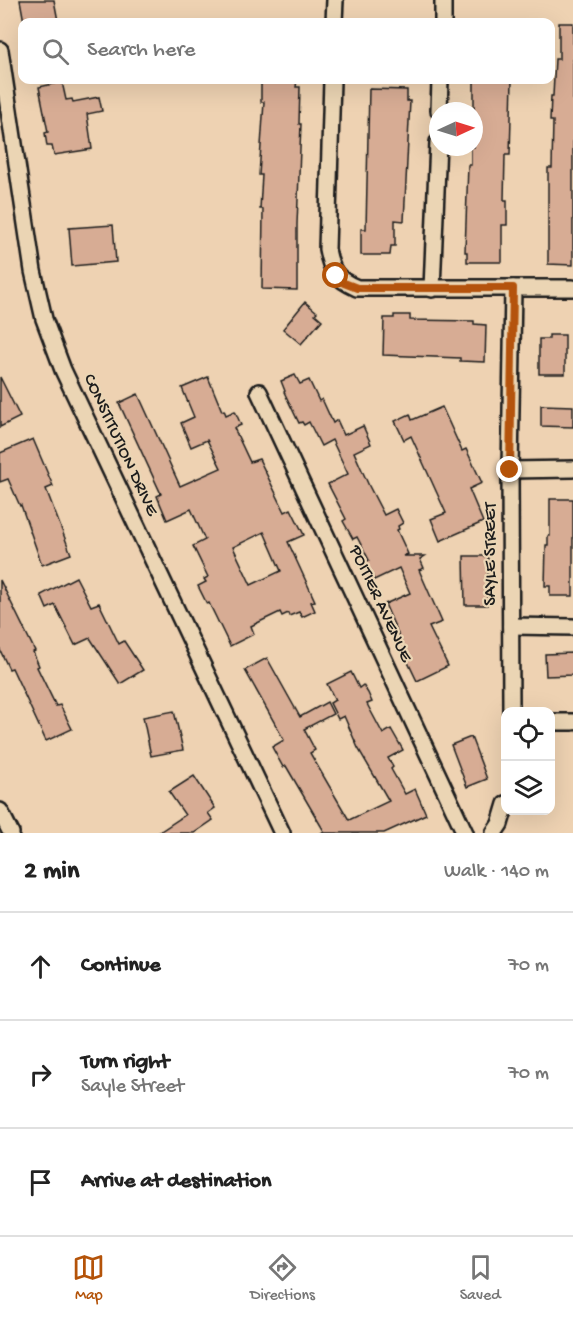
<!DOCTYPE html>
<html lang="en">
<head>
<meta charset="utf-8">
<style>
	:root { --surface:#fff; --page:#f6f6f6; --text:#222; --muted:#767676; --line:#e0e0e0; --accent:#b45309 }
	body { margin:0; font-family:"Gochi Hand",sans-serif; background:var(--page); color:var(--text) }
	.controls { position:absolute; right:18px; bottom:18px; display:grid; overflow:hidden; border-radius:12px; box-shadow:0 6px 24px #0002 }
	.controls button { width:54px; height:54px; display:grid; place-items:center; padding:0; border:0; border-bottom:2px solid var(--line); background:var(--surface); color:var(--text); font:30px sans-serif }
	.compass { position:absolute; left:429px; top:102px; width:54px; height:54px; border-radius:50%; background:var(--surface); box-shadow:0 6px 24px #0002; rotate:86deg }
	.stop { position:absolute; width:18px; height:18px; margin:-14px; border:4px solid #b45309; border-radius:50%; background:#fff }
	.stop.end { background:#b45309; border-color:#fff; box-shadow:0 2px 6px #0008 }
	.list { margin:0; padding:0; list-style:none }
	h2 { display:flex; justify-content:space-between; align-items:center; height:78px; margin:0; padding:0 24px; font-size:26px }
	h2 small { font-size:20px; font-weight:400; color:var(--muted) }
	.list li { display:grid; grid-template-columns:39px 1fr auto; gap:18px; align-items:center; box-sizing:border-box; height:108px; padding:0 24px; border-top:2px solid var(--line) }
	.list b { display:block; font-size:22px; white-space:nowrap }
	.list p { margin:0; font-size:20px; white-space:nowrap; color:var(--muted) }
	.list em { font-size:20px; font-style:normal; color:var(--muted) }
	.icon { flex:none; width:33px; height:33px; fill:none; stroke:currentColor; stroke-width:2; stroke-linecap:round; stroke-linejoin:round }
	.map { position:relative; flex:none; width:573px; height:833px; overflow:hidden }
	.search { position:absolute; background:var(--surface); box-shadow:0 6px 24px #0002; left:18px; right:18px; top:18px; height:66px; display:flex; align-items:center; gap:15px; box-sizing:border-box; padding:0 21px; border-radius:12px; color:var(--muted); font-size:22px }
	.sheet { height:402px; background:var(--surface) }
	nav { display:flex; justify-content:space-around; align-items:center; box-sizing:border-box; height:84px; border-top:2px solid var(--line); background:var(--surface); font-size:16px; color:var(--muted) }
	nav a { display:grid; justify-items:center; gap:3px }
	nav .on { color:var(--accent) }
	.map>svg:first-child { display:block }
	.building { fill:#d7ac94; stroke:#1c1c1c; stroke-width:1.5; fill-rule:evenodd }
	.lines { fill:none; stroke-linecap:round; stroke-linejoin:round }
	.minor-casing { stroke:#1c1c1c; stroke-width:20 }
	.minor { stroke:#ebd5b4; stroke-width:15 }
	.route { stroke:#b45309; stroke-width:8 }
	.labels { text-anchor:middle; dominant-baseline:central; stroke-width:4.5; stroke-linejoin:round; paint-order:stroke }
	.street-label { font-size:18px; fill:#1c1c1c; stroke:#ebd5b4 }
</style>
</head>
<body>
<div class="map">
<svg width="573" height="833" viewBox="0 0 573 833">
	<rect width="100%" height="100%" fill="#eed2b2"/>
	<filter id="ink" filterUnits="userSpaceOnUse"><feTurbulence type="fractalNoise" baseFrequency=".0167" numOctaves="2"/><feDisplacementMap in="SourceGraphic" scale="12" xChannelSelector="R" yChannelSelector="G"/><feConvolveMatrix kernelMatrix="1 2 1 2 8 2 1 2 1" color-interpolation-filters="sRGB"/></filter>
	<g filter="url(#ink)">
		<!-- building -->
		<g class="building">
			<polygon points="20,0 54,0 58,21 24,22"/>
			<polygon points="559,23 573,23 573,265 548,264 548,168 552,168 553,121 550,121 551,96 553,96 555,59 559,59"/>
			<polygon points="261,80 297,80 296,87 300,87 299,124 301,124 297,224 297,290 262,289 263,209 260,209 262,175 259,175 264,102 261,102"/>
			<polygon points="474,80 512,80 510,155 505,155 504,200 507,200 507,225 502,225 502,262 467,262 467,252 465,252 468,165 471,165 471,147 474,147"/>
			<polygon points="62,82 66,100 72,99 73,102 99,97 102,111 87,114 92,149 54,155 52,146 47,146 45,133 48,132 39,87"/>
			<polygon points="369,89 407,90 407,101 410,101 404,221 395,220 395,246 391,246 390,255 361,255 361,229 366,229"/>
			<polygon points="113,225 116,262 72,266 69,228"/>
			<polygon points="305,302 317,312 315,314 322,320 301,344 283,329"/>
			<polygon points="394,315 410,315 410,320 474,321 474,324 486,325 485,362 460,361 460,358 383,355 384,318 394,318"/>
			<polygon points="549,335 565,335 565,374 539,374 539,339 549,339"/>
			<polygon points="295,375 300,384 309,380 319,401 322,399 333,423 337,420 344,435 363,426 371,444 354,452 369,486 384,515 396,509 403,523 398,526 399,529 397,530 408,554 403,556 425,556 420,559 424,568 419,570 442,622 429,627 448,666 417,681 405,656 407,655 385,604 410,593 399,568 374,580 366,562 369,560 357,537 353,539 343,521 346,519 328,484 348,474 332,440 321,446 309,422 304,425 302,422 299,423 284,392 285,391 281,381"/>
			<polygon points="0,377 20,417 0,427"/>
			<path d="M208,377L222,411L224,410L226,415L235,411L241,425L234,428L250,462L259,459L285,512L291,509L304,535L288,542L315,601L311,602L315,611L302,617L299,612L289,616L288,613L282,616L280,612L251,626L254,634L230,646L209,603L207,604L198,586L206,582L204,579L208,577L193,546L205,540L191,509L167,520L157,496L161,494L119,403L138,394L180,486L221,468L207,440L191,447L181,423L194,417L182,388ZM264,532L281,571L251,585L233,547Z"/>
			<polygon points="541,405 573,406 573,427 541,426"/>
			<polygon points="442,407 462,451 466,449 482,483 469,489 483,522 440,541 431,519 446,513 411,436 404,440 395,421 410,414 412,420"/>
			<polygon points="33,439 53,486 46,489 71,554 42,565 21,505 20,506 8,479 0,482 0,453"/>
			<polygon points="550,499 573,499 573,596 550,596 550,586 545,586 546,545 548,545 548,536 550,536"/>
			<polygon points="464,556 488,556 487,605 465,605"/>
			<polygon points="76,577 91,606 99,603 119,644 124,641 143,670 120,684 90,638 75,645 55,605 47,609 41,595"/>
			<polygon points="0,580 35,651 33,652 39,666 37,667 56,706 60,705 72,729 46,741 12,668 9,669 0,650"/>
			<polygon points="573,653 573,675 546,676 545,654"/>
			<polygon points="267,658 300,717 327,702 333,714 304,729 315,750 310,753 349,820 389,801 358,748 344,716 338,719 330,703 335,700 327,684 351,672 359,688 363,685 368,693 372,702 367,704 383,734 391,729 403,750 388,758 393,767 391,769 405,794 415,789 426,814 384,833 321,833 324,831 286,766 283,767 272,747 284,740 245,670"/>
			<polygon points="174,711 183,750 151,756 143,717"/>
			<polygon points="471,737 487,779 467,787 451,745"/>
			<polygon points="194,776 215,808 208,813 213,820 194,833 158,833 185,815 169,792"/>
		</g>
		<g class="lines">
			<defs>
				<g id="minor">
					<polyline points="334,22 335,0"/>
					<polyline points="443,22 443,0"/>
					<polyline points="0,50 33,271 44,319 63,370 282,833"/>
					<path d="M332,80L327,249C331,271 336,279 357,288H573"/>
					<polyline points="439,111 440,80"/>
					<polyline points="432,289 438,142"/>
					<polyline points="259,392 465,833"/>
					<polyline points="510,470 573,469"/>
					<polyline points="511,626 573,627"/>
					<polyline points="511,712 510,470 513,288"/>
					<polyline points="550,722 573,722"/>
					<polyline points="0,811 11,833"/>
					<polyline points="494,833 500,824 506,804"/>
				</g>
			</defs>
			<!-- minor casing -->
			<use href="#minor" class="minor-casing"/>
			<!-- minor -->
			<use href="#minor" class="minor"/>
		</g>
	</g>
	<g class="lines" filter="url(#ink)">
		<!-- route -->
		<polyline class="route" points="336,276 344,283 357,288 513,288 510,470"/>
	</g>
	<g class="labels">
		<!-- street labels -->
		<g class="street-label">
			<text transform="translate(120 445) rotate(65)">CONSTITUTION DRIVE</text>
			<text transform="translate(491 554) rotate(-90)">SAYLE STREET</text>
			<text transform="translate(380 604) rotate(65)">POITIER AVENUE</text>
		</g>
	</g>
</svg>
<div class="controls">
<button><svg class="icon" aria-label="locate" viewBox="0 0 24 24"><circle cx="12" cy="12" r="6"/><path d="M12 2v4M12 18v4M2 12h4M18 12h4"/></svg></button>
<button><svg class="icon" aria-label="layers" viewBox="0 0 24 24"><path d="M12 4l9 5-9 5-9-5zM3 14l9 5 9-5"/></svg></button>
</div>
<svg class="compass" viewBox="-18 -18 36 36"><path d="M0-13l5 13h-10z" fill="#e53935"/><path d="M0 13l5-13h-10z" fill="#767676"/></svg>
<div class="stop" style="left:336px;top:276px"></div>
<div class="stop end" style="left:510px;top:470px"></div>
<div class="search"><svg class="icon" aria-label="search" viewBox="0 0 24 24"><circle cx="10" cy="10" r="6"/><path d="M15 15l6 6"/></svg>Search here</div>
</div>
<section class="sheet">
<h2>2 min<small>Walk · 140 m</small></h2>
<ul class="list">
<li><svg class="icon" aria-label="ahead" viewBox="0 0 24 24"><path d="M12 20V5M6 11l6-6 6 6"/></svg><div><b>Continue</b></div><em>70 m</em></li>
<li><svg class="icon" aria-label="right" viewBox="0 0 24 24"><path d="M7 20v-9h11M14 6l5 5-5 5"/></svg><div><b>Turn right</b><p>Sayle Street</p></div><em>70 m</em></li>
<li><svg class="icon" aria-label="arrive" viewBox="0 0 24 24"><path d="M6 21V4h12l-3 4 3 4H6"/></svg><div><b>Arrive at destination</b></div></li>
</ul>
</section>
<nav>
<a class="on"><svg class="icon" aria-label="map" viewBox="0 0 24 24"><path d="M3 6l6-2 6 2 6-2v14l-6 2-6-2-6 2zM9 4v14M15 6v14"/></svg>Map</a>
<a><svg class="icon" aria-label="directions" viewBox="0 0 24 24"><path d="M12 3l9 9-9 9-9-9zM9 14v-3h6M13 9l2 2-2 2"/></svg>Directions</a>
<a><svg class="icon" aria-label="saved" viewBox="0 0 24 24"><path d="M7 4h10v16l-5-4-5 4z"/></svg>Saved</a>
</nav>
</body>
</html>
